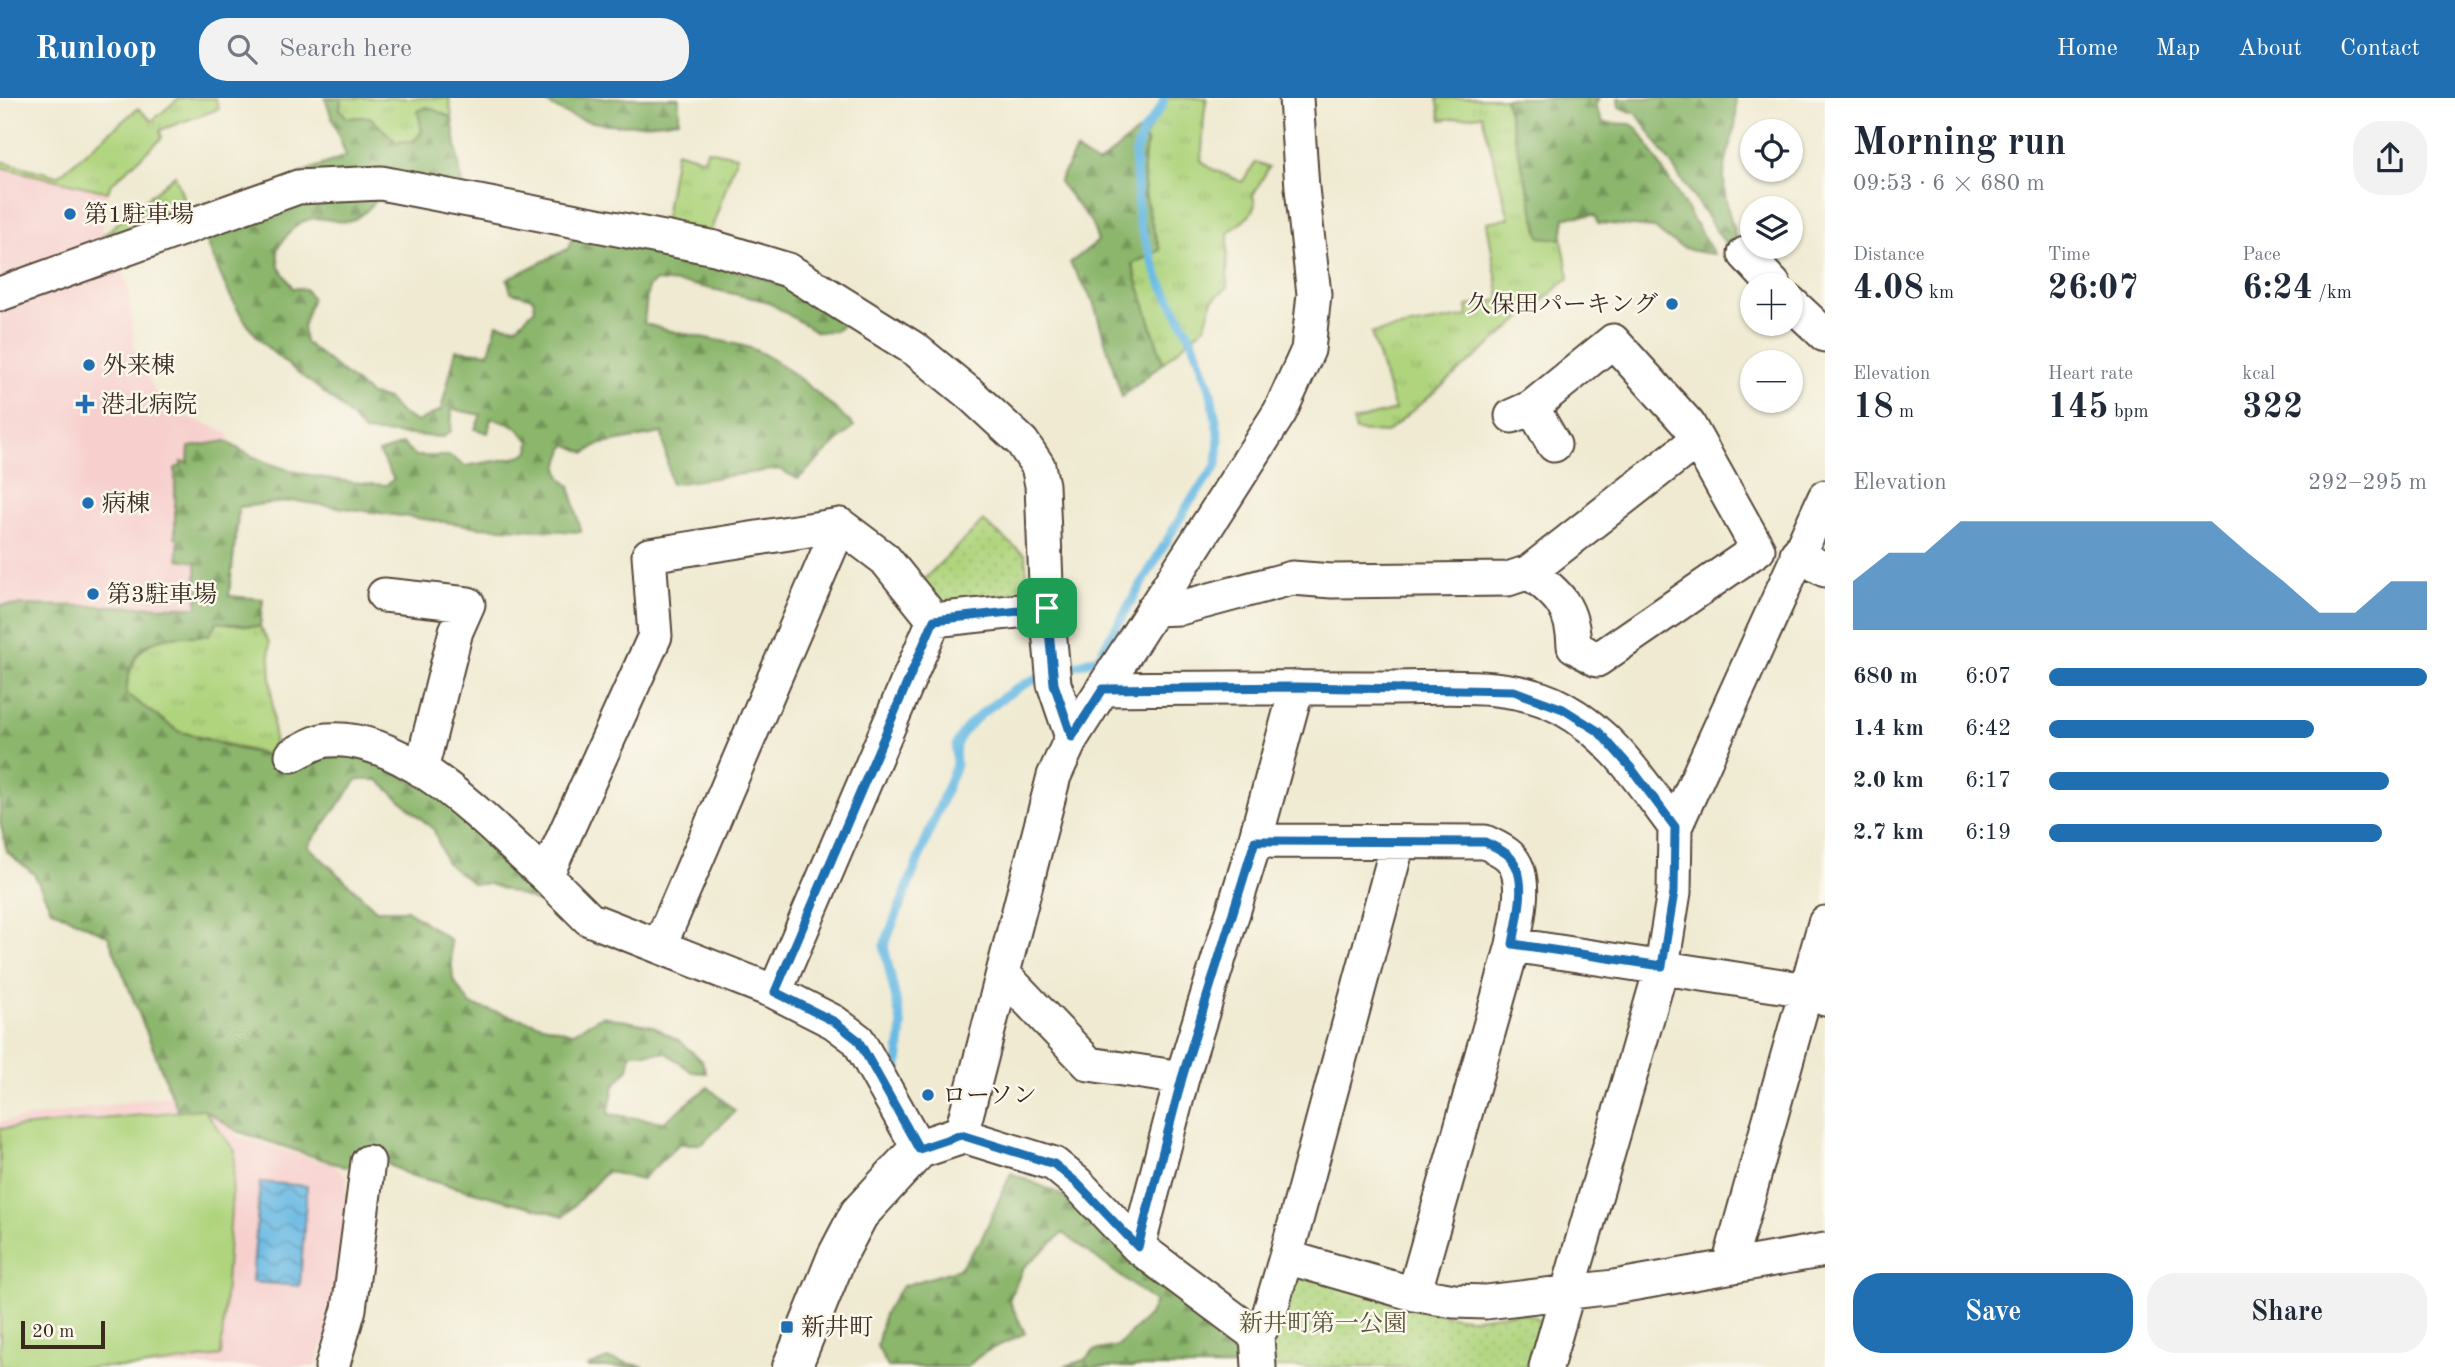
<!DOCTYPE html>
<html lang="en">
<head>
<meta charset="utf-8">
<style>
	:root { --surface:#fff; --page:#f2f2f3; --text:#1f2937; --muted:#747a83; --accent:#1f6fb2 }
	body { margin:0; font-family:"Old Standard TT","Noto Serif JP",serif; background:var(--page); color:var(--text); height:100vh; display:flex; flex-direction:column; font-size:26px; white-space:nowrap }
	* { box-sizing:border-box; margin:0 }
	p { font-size:23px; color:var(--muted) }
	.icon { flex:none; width:38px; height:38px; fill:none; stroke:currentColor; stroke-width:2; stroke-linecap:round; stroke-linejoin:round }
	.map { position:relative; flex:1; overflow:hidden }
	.sheet { display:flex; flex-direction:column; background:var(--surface); width:630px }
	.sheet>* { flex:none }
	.buttons { position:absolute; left:1740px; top:21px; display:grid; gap:14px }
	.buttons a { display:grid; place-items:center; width:63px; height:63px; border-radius:50%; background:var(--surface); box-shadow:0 2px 5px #0004; font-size:35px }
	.scale { position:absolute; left:21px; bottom:18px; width:84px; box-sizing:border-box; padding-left:7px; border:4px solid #3b2a1e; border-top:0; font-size:19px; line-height:24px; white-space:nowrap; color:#3b2a1e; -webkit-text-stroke:5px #fbf7ec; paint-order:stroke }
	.pin { position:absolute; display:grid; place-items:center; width:60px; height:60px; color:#fff; margin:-30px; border-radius:14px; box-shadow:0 4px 10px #0006 }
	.round { display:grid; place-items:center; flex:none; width:74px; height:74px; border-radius:28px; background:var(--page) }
	.overview { display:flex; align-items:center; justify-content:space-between; height:119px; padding:0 28px }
	h1 { font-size:38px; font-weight:700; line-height:52px }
	.stats { display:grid; grid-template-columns:repeat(3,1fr); gap:10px; height:119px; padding:7px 28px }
	.stats div { display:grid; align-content:center }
	.stats b { font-size:35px; font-weight:700 }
	.stats small { font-size:19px; font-weight:400 }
	.stats p { font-size:19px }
	.chart { height:196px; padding:14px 28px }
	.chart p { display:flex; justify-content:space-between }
	.chart svg { width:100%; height:126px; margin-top:7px; fill:var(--accent); opacity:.7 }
	.action { display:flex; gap:14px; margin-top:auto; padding:14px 28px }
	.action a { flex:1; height:80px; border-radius:28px; background:var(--accent); color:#fff; font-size:28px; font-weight:700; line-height:80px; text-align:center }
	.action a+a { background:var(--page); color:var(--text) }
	ul { padding:0 28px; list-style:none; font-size:23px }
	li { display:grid; grid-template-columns:112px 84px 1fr; align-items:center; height:52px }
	li i { height:18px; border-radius:9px; background:var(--accent) }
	header { display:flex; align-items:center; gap:42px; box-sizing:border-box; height:98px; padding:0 35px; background:var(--accent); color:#fff }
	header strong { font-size:33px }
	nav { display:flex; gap:38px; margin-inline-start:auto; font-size:24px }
	.search { width:490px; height:63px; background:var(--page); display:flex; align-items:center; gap:18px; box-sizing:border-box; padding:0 24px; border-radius:28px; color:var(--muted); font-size:26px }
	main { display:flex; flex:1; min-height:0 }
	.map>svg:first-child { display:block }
</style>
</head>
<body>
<header>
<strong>Runloop</strong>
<div class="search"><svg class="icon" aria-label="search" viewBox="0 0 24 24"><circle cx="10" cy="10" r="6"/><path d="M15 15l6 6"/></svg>Search here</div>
<nav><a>Home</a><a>Map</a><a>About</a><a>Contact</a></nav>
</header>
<main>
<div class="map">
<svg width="1825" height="1269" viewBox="0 0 1825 1269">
	<defs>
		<pattern id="grass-tufts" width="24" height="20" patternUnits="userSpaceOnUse" patternTransform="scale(1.75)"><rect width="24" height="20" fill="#afd47d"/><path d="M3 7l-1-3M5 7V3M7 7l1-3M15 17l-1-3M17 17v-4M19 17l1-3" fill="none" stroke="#97b66c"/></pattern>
		<pattern id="forest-firs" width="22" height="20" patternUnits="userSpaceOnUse" patternTransform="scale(1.75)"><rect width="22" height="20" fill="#8bb66c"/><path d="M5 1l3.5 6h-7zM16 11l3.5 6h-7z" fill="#739458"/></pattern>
		<pattern id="park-dots" width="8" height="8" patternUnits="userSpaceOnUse" patternTransform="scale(1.75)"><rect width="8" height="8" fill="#afd47d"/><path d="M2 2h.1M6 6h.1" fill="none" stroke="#97b66c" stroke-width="1.8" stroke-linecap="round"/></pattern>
		<pattern id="water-waves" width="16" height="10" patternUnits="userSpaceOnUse" patternTransform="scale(1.75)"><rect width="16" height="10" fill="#69bae4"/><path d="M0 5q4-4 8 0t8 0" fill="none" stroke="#5897b8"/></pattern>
	</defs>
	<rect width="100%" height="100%" fill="#fbf7ec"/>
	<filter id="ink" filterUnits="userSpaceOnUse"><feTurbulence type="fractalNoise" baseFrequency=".0143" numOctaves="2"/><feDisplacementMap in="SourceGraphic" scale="14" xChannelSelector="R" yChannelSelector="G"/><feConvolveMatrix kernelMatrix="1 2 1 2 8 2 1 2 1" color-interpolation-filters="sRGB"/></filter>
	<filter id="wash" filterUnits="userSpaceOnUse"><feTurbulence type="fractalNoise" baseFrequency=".00686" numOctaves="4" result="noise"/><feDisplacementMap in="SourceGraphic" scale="28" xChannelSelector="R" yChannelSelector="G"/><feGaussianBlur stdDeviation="1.57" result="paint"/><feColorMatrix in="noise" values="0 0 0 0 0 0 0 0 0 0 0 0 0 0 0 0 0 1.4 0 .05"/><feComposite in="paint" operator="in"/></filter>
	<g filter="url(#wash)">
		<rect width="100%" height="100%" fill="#efead1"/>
		<path fill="#f7d0ce" d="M 0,69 L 108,94 L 99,150 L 120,164 L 127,182 L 135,253 L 156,295 L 183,317 L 229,335 L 229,498 L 197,509 L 0,506 Z
			M 197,993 L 238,1039 L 334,1067 L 347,1079 L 336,1211 L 314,1269 L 0,1269 L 0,1024 Z"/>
		<path fill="url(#grass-tufts)" stroke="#757f4e" stroke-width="2" d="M 179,0 L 215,0 L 219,11 L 160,32 L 162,40 L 111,86 L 108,94 L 0,69 L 0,63 L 58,78 L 138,10 L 152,23 Z
			M 341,0 L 449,0 L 452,20 L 428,9 L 419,12 L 422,34 L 414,43 L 395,44 L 370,19 L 347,20 L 340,11 Z
			M 1168,0 L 1207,0 C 1202,18 1204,42 1201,62 L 1210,70 L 1242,84 L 1256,64 L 1269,69 L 1253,97 L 1255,107 L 1249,118 L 1228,135 L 1227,190 L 1212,202 L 1205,228 L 1163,265 L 1132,166 L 1160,152 C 1148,115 1138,83 1147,44 L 1144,41 Z
			M 1437,0 L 1505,0 L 1540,139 L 1562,141 L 1569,180 L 1386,335 L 1356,333 L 1353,323 L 1395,312 L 1371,235 L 1468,218 L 1467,208 L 1500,202 L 1487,124 L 1509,120 L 1482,17 L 1441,22 Z
			M 707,52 L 737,58 L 708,141 L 663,132 L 676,53 L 704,61 Z
			M 175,77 L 189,116 L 99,151 L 102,138 Z
			M 217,524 L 260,529 L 269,544 L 275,659 L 178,633 L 126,596 C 131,539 160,537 208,538 Z"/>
		<path fill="url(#forest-firs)" stroke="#637045" stroke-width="2" d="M 325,0 L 341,0 L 340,11 L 347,20 L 370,19 L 396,44 L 414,43 L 422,34 L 418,13 L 428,9 L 452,20 L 462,87 L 298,76 L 346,58 Z
			M 541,0 L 679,0 L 679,22 C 632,29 579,33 541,0 Z
			M 1505,0 L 1599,0 L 1595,8 L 1603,25 L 1631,26 L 1638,31 L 1714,156 C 1689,154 1674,148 1655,130 L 1598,125 L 1595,117 L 1565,119 L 1562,141 L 1540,139 Z
			M 1618,0 L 1735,0 C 1740,30 1729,42 1725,69 C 1720,99 1735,133 1742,161 L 1732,156 L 1637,16 L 1619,9 Z
			M 1137,34 L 1147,44 C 1138,83 1148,115 1160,152 L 1132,166 L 1163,265 L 1122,299 L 1093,203 L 1070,165 L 1098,143 L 1091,124 L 1059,84 L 1076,52 L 1098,66 Z
			M 299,95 L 376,102 C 343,145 330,108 300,125 C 290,131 284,142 277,151 L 279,169 L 293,190 L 305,191 L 312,200 L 303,228 L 305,244 L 371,297 L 387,301 L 401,315 L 417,324 L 441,312 L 456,252 L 489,255 L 497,226 L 516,229 L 535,211 L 533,200 L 511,194 L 507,181 L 568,151 L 574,134 L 670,153 L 794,190 L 847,222 L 836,233 L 817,234 L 766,203 L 689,186 L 656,183 L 648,189 L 644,225 C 678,238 715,239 750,250 C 781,261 829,305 854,328 L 798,381 L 779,371 L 671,386 L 662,335 L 597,347 L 586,355 L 566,346 C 559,365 552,375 570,388 L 581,434 L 480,429 L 294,403 L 239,409 L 229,498 L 263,501 L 260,529 L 217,524 L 208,538 C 160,537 130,538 126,596 L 178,633 L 234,650 L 300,664 L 336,655 L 367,659 L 452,704 L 550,800 L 539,804 L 489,786 L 474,786 L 446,765 L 434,732 L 378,682 L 357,682 L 308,748 L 376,812 L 407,812 L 450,842 L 453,882 L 471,907 L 572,935 L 602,918 L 652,928 L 680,943 L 702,963 L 706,975 L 692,974 L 667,955 L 631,955 L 628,971 L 614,988 L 608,1016 L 664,1024 L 708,989 L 735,1013 L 702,1046 L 679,1046 L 641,1082 L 607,1073 L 564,1118 L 409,1077 L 373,1058 L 345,1069 L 237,1033 L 203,1011 L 178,1013 L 108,838 L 51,811 L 34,776 L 7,754 L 0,723 L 0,507 L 197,509 L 196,464 L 178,461 L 178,441 L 175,439 L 175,370 L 181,368 L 181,364 L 188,365 L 189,349 L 226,343 C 272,375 331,383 386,387 L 394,381 L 379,355 L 403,346 L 415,358 L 450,358 L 465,368 L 519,359 L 529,353 L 530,343 L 515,328 L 491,320 L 488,335 L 475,331 L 481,317 L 452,311 L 451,333 L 443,339 L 364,334 C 337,299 298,278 267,249 C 234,218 218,172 202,131 Z
			M 1011,1075 L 1058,1095 L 1221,1227 L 1243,1269 L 1063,1269 L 1084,1262 L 1094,1253 L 1118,1248 L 1149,1217 L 1155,1204 L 1063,1135 L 1023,1170 L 1009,1202 L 1025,1235 C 1004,1247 983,1250 968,1269 L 888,1269 L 877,1248 L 884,1216 L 902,1188 L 959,1171 L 981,1142 Z
			M 608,1261 L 641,1268 L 644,1269 L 586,1269 Z"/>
		<path fill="url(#park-dots)" stroke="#757f4e" stroke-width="2" d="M 983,423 L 1025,457 L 1029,494 L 939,505 L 920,485 Z
			M 1299,1171 C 1345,1186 1425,1219 1470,1220 C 1494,1221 1524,1206 1542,1224 L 1533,1269 L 1268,1269 L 1265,1244 Z"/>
		<path fill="#afd47d" stroke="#757f4e" stroke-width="2" d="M 203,1011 L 235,1053 L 221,1258 L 139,1269 L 0,1269 L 0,1031 Z"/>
		<path fill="url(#water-waves)" stroke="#527281" stroke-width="2" d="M 260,1084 L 307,1088 L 300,1188 L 252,1184 Z"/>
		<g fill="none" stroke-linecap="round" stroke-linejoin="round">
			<path stroke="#69bae4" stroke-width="9" d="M 1058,573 L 1098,560 L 1189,405 L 1217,367 L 1219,339 L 1210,290 L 1193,244 L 1158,179 L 1139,123 L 1135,56 L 1143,34 L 1162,8 L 1164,0
				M 897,976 L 902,929 L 884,848 L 956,667 C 956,661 954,651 957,645 C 967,620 1020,586 1045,577"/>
		</g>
	</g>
	<g filter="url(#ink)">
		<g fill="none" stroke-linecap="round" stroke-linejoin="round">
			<defs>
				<path id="minor" d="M 1745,156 L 1774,187
					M 0,196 L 298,89 L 381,85 L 715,150 L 788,172 L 916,252 L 970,296 L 1022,344 L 1038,368 L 1042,387 L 1047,510 L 1054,586 L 1072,639
					M 1790,204 L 1825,237
					M 1532,309 L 1554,347
					M 1512,318 L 1532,309 L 1613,243 L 1688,326 L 1758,451 L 1597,562 L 1574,548 C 1573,510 1559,496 1529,474
					M 1797,456 L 1825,472
					M 384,497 L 468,506 L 456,533 L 421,672
					M 1153,511 L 1180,510 L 1292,480 L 1332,483 L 1508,481 L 1529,474 L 1696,343
					M 1103,591 C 1195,590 1287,589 1379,590 C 1438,591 1509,581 1562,610 C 1612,637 1642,685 1675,729
					M 292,657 C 302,652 316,643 327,642 C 408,635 490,729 546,778
					M 1255,743 L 1485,744 C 1493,748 1503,752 1509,758 C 1530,779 1517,821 1513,847 L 1414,1196
					M 660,847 L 840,427
					M 1513,847 L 1808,892 L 1825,901
					M 1003,876 L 1089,966 L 1182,980
					M 775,894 L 934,522
					M 919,1051 L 858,942 L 834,924 L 775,894 L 589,821 L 546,778 L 655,538 L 649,457 L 840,427 L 885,461 L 934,522 L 1047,510
					M 1138,1149 L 1182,980 L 1255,743 L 1297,589
					M 1286,1159 L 1398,745
					M 1729,1167 L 1825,825
					M 1257,1238 L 1269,1217 L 1286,1159 L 1414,1196 L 1454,1203 L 1486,1204 L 1614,1189 L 1825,1152
					M 332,1269 L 349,1211 L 368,1064
					M 1259,1269 L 1257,1238 L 1138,1149 L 1077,1085 L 1054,1066 L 961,1037 L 1054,678 L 1072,639 L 1280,314 L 1308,252 L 1314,196 L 1302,90 L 1296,0
					M 1546,1269 L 1662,868 L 1674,794 L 1675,729 L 1825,399"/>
				<path id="tertiary" d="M 792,1269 L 837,1158 L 859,1116 L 919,1051 L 961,1037"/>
			</defs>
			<use href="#minor" stroke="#564739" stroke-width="37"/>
			<use href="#tertiary" stroke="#564739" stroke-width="42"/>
			<use href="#minor" stroke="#fff" stroke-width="33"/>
			<use href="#tertiary" stroke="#fff" stroke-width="38"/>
		</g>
	</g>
	<g fill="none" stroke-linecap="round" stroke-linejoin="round" filter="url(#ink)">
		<defs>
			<path id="route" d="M 1047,510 L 1054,586 L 1072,639 L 1103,591 L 1297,589 L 1514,593 L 1563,611 L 1598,633 L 1631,670 L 1675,729 L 1674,794 L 1662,868 L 1513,846 C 1517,821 1530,779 1509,758 C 1503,752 1493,748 1485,744 L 1255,743 L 1182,980 L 1138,1149 L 1077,1085 L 1054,1066 L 961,1037 L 919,1051 L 858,942 L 835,924 L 775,894 L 934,522 Z"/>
		</defs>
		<use href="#route" stroke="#fff" stroke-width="14"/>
		<use href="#route" stroke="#1f6fb2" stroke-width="9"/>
	</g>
	<g fill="#1f6fb2" stroke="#fbf7ec" stroke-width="2.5">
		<circle cx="70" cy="116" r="7"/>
		<circle cx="1672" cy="206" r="7"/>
		<circle cx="89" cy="267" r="7"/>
		<path d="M81.5 295.5h7v7h7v7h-7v7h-7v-7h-7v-7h7z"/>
		<circle cx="88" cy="405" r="7"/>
		<circle cx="93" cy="496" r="7"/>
		<circle cx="928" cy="997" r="7"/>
		<rect x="780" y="1222" width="14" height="14" rx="3.5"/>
	</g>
	<g text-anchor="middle" stroke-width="5" stroke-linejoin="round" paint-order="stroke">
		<g font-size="24" fill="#3b2a1e" stroke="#fbf7ec" text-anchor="start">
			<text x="84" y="124">第1駐車場</text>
			<text x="1658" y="214" text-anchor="end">久保田パーキング</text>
			<text x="103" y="275">外来棟</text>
			<text x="101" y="314">港北病院</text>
			<text x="102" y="413">病棟</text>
			<text x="107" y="504">第3駐車場</text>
			<text x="942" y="1005">ローソン</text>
			<text x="801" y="1237">新井町</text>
		</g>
		<g font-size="24" fill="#585436" stroke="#fbf7ec">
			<text x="1323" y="1233">新井町第一公園</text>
		</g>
	</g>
</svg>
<div class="buttons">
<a><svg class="icon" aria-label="locate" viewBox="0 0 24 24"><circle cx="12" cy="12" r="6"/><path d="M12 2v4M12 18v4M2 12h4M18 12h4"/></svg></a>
<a><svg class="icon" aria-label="layers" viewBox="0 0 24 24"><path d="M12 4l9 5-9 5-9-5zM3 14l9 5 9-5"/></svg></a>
<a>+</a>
<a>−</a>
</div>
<div class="scale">20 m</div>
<div class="pin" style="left:1047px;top:510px;background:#1e9e55"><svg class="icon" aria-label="arrive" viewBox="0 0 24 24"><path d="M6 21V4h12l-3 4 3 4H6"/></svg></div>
</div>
<section class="sheet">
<div class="overview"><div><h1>Morning run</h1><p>09:53 · 6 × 680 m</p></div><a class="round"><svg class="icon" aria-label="share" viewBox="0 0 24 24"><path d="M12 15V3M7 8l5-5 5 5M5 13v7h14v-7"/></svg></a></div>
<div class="stats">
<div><p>Distance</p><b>4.08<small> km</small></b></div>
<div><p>Time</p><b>26:07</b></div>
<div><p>Pace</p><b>6:24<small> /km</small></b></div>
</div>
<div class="stats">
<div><p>Elevation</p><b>18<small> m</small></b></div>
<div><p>Heart rate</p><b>145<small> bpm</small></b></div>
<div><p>kcal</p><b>322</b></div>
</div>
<div class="chart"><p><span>Elevation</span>292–295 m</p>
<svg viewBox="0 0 160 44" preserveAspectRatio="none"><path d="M0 44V27L10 17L20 17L30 6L40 6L50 6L60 6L70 6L80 6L90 6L100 6L110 17L120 27L130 38L140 38L150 27L160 27V44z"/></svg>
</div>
<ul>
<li><b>680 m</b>6:07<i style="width:100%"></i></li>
<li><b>1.4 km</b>6:42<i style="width:70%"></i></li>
<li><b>2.0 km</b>6:17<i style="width:90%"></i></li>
<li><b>2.7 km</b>6:19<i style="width:88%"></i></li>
</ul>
<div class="action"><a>Save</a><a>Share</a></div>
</section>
</main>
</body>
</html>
